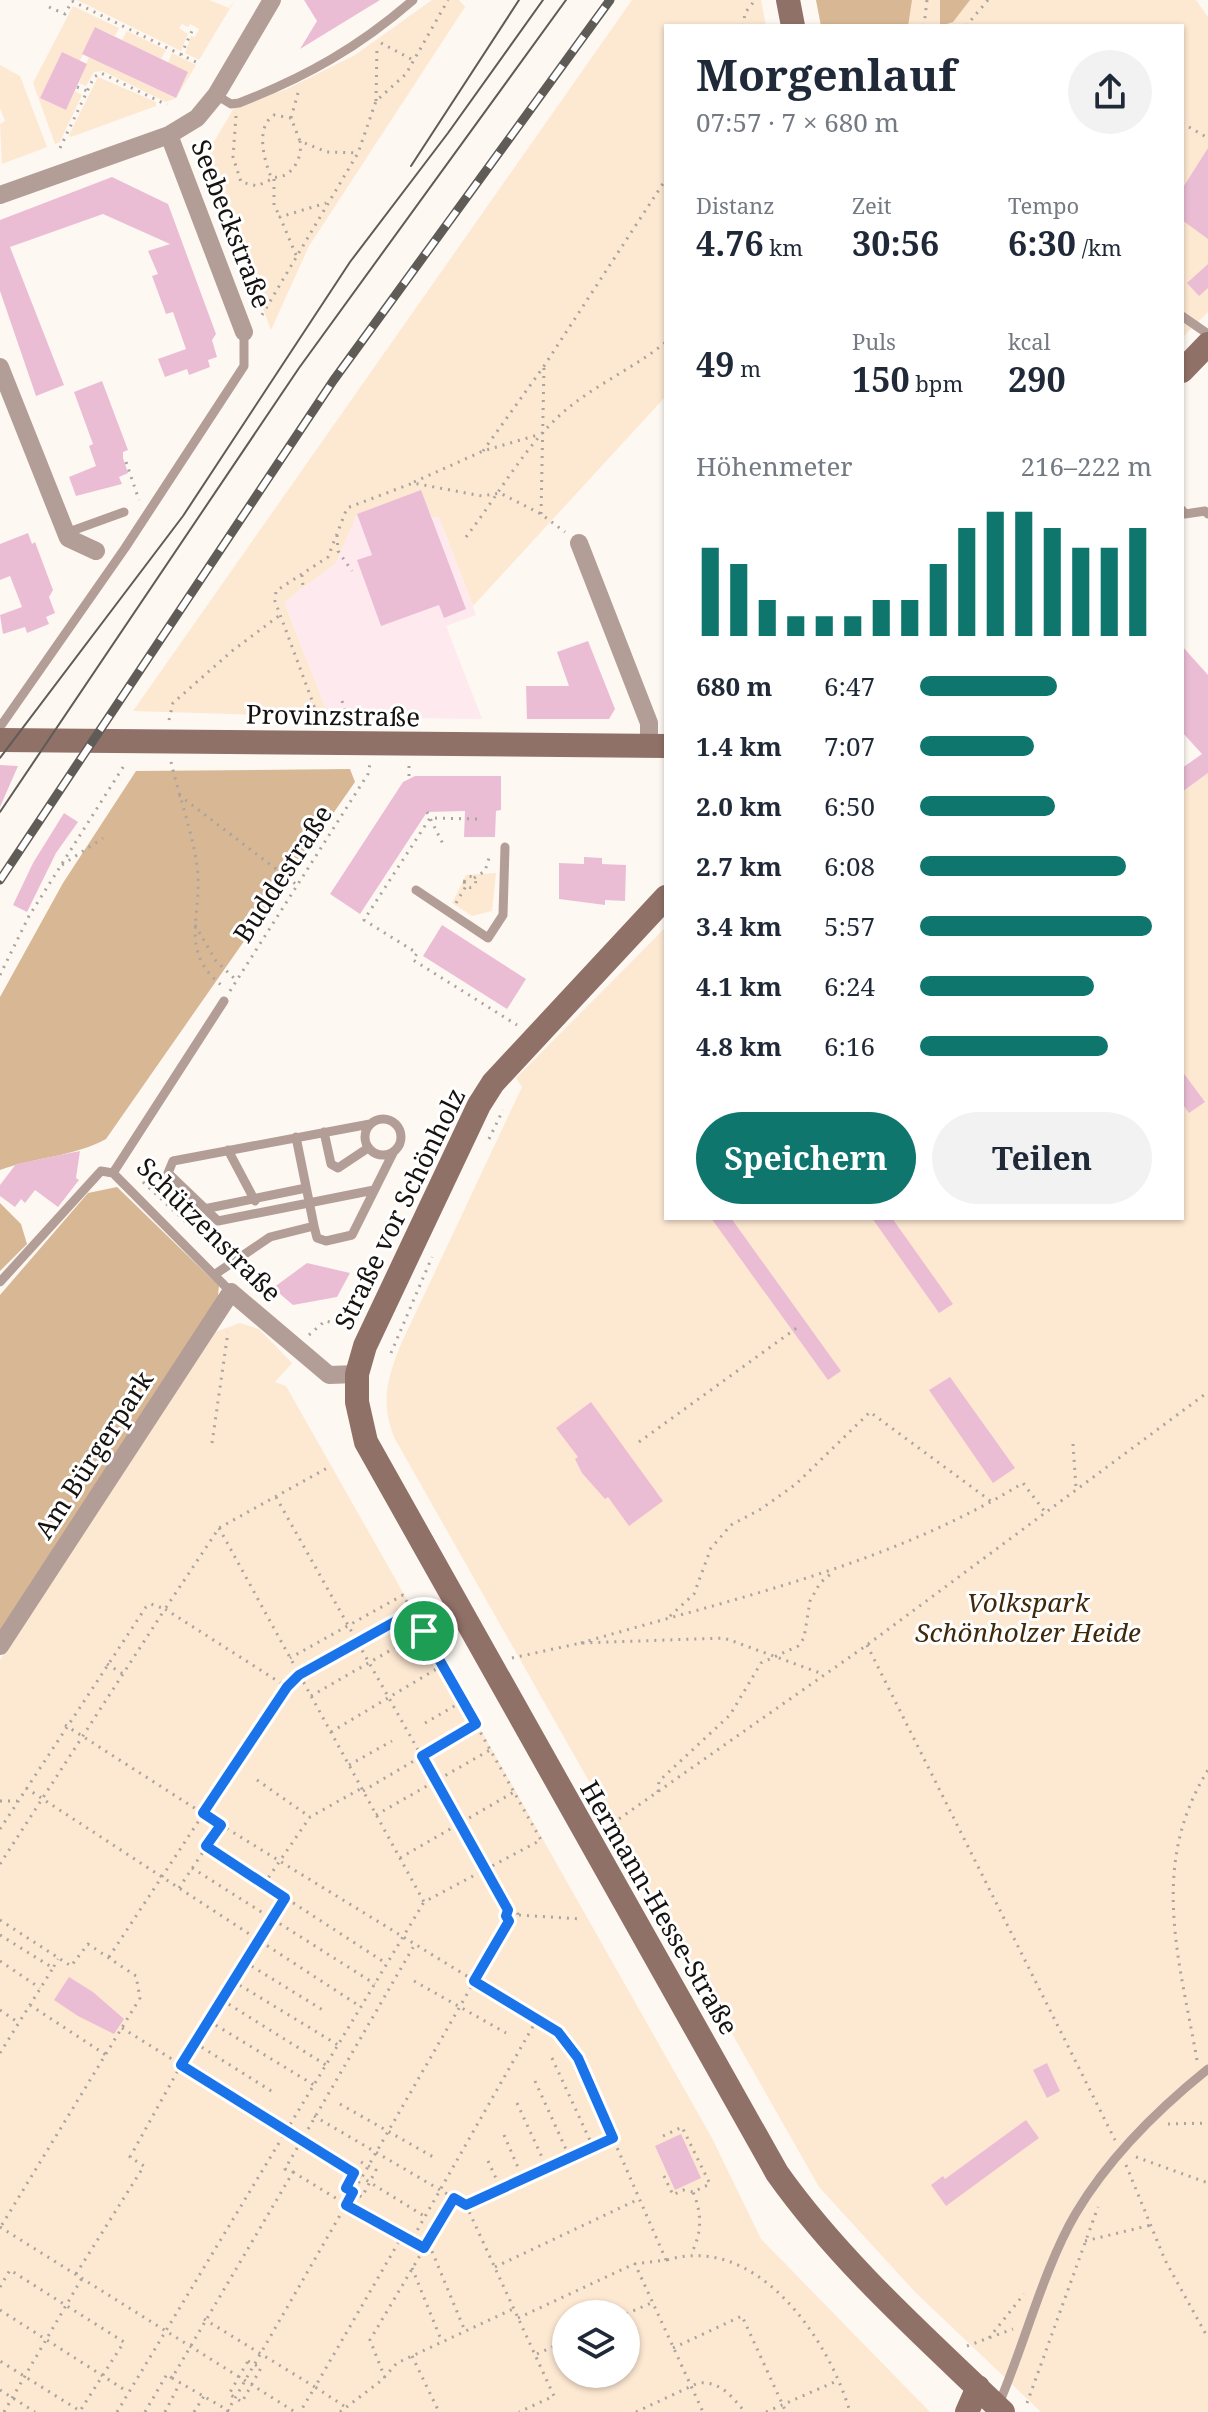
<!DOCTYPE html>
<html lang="de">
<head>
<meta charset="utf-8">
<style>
	:root { --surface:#fff; --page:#f2f2f3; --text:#1f2937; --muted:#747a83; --accent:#0f766e }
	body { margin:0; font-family:"Noto Serif",serif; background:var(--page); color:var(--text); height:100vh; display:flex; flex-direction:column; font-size:30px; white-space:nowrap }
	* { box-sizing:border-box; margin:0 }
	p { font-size:26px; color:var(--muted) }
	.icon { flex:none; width:44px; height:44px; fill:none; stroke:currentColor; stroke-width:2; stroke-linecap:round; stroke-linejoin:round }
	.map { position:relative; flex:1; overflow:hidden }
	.panel { position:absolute; left:664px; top:24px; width:520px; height:1196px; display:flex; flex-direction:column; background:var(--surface); border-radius:0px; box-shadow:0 2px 6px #0004 }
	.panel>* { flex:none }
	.fabs { position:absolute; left:552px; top:2300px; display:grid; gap:16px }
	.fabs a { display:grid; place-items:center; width:88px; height:88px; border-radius:50%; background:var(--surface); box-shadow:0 2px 6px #0004; font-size:40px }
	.pin { position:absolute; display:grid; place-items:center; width:68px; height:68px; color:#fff; margin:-34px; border:4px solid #fff; border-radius:50%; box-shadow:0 2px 8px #0007 }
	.round { display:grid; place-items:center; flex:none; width:84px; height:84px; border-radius:42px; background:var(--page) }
	.headline { display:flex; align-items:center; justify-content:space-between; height:136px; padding:0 32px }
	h1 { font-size:44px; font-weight:700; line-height:60px }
	.stats { display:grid; grid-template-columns:repeat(3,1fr); gap:12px; height:136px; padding:8px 32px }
	.stats div { display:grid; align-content:center }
	.stats b { font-size:34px; font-weight:700 }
	.stats small { font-size:22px; font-weight:400 }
	.stats p { font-size:22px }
	.chart { height:224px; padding:16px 32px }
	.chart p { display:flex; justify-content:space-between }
	.chart svg { width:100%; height:144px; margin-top:8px; stroke:var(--accent); stroke-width:6 }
	.cta { display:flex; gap:16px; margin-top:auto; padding:16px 32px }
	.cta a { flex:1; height:92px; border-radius:48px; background:var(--accent); color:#fff; font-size:32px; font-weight:700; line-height:92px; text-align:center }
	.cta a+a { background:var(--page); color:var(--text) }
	ul { padding:0 32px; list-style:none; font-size:26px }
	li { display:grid; grid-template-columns:128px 96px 1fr; align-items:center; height:60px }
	li i { height:20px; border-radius:10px; background:var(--accent) }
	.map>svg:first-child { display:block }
</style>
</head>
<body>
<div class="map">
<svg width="1208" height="2412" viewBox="0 0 1208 2412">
	<rect width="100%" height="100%" fill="#fef8f2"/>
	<path fill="#fee9ef" d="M 421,490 L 432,518 L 439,517 L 476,615 L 446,626 L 482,719 L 329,717 L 284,602 L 336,563 L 357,514 Z"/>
	<path fill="#fde8d2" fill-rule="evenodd" d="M 77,0 L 209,0 L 229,8 L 235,0 L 199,60 L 185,53 L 191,36 L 195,37 L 199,29 L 190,24 L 188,27 L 182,24 L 179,28 L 188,34 L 181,51 Z
		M 432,0 L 459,0 L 465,7 L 309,246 L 271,330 L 206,155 L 234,108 L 287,89 L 355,55 Z
		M 632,0 L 761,0 L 766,26 L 666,26 L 666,396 L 473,606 L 439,517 L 432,518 L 421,490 L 357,514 L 336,563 L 284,602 L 329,717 L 133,711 Z
		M 816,0 L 1196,0 L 1208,17 L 1208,312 L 1182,338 L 1182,26 L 821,26 Z
		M 73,6 L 119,28 L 115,36 L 95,27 L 80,61 L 40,98 L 66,110 L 75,91 L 82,95 L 60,142 L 55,144 L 33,83 Z
		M 127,31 L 166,50 L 161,59 L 122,40 Z
		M 172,53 L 196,65 L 176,98 L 166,102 L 103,71 L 94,72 L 86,86 L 79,83 L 89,57 L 175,98 L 188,73 L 168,63 Z
		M 0,65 L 20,76 L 47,147 L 2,164 L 0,124 L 5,121 L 0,108 Z
		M 98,77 L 156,102 L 156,106 L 71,137 L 69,135 Z
		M 1208,773 L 1208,2412 L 1041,2412 L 916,2293 L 819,2187 L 395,1439 C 380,1404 387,1378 401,1344 L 522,1087 L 516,1078 L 666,927 L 666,1218 L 1182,1218 L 1182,792 Z
		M 496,873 L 492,911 L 472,916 L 452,903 L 466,875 Z
		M 240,1323 L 259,1329 L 292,1363 L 275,1382 L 286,1386 L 712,2138 L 761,2239 L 930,2412 L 0,2412 L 0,1660 L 212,1333 ZM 566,2314 L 626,2314 L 626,2374 L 566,2374 Z"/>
	<path fill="#d8b794" d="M 816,0 L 912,0 L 908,26 L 821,26 Z
		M 940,0 L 970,0 L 953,22 L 940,26 Z
		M 350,769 L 355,782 L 106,1139 C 73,1157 35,1157 0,1170 L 0,997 L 63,883 L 136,771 Z
		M 117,1187 L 219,1286 L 217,1304 L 0,1636 L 0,1295 L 88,1193 Z
		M 0,1203 L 21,1224 L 27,1244 L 0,1271 Z"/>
	<path fill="#ebbdd5" d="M 304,0 L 380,0 L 300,49 L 317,21 Z
		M 95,27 L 188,72 L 176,98 L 82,54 Z
		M 62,52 L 87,64 L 66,110 L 40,98 Z
		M 1208,148 L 1208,239 L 1182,220 L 1182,189 Z
		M 112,177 L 168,204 L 216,334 L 212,340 L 217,357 L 208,360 L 210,367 L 189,375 L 187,369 L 165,377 L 158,359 L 186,349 L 173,312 L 166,314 L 152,276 L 158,274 L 148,251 L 170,244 L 103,214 L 10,247 L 64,385 L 36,396 L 0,291 L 0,220 Z
		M 1208,264 L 1208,288 L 1199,296 L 1187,283 Z
		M 102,381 L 128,450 L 123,452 L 123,458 L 128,473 L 119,477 L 122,484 L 76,496 L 69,477 L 96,466 L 89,446 L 93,444 L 74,392 Z
		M 421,490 L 466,609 L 444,618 L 439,605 L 381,626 L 357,560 L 372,555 L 357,514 Z
		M 28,533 L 32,544 L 35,542 L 53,590 L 49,597 L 55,613 L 46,617 L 49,624 L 27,633 L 25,627 L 3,634 L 0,615 L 22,607 L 10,576 L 0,580 L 0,544 Z
		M 588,641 L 615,709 L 609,719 L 527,719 L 526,686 L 569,686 L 557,652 Z
		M 1182,646 L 1208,675 L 1208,773 L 1182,792 L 1182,768 L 1202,754 L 1182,732 Z
		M 0,765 L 18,766 L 0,807 Z
		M 415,776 L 501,776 L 501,810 L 496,811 L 495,837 L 464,837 L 465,811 L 427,812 L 360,914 L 330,894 L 403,782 Z
		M 64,813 L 78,822 L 56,853 L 27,912 L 13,905 L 33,863 Z
		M 584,857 L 602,858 L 602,864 L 626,865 L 625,901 L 605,900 L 605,905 L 559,899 L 559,863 L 584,864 Z
		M 442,925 L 526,979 L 507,1009 L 423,956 Z
		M 1182,1071 L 1205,1102 L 1189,1113 L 1182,1103 Z
		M 80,1151 L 76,1178 L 79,1180 L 58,1207 L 35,1190 L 25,1203 L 21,1199 L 15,1207 L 0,1196 L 0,1185 L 16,1164 Z
		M 711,1218 L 731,1218 L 841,1371 L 828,1380 Z
		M 872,1218 L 892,1218 L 953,1304 L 939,1313 Z
		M 307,1263 L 350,1273 L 337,1297 L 293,1305 L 273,1288 Z
		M 950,1377 L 1015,1468 L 993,1483 L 929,1390 Z
		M 591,1402 L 663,1501 L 629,1526 L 608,1497 L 605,1499 L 582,1473 L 575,1459 L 578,1457 L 556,1428 Z
		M 69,1977 L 93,1992 L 124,2019 L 114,2034 L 78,2016 L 54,2000 Z
		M 1047,2063 L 1060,2091 L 1047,2098 L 1033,2070 Z
		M 1026,2120 L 1039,2138 L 946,2206 L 931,2185 L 943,2176 L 945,2179 Z
		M 681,2134 L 701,2178 L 675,2190 L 655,2146 Z"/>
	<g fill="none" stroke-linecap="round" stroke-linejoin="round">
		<path stroke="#a9a49f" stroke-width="3" stroke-dasharray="2 6" stroke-linecap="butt" d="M 72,1 L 200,64
			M 49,7 L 65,14 L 72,1
			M 743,26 L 745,13 L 755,0
			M 924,26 L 927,0
			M 966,26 L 988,0
			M 381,43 L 413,60
			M 181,55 L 192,31
			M 77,87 L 87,91
			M 298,93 L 291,118 L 300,141 L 327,152 L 358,153
			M 376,101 L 377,45
			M 236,116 L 233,157 L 241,182 L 257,186 L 274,178
			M 291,118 L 274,115 C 255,127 264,160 271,177 C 291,180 303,159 300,141
			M 1182,123 L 1208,138
			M 60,148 L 94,77 L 101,73 L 167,105
			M 274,179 L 274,205 L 280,217
			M 296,255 L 280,217 L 326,203
			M 262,315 L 358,153 L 376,101 L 406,74 L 448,0
			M 483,451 L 544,366 L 666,179
			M 126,462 L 139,500
			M 414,482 L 483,451 L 541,434
			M 541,514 L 544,366
			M 337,535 L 338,551 L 352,571
			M 466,537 C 497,497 523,449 560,415 C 592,386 633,369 666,342
			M 302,575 L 303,587
			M 342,701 L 349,722
			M 169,720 L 173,703 L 232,651 L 280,615
			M 320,722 L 275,601 L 276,591 L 328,557 L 347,508 L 413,483 L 482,496 L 500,493 L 541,514 L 565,532
			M 171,762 C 179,797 196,842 198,876 C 200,923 180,954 225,988
			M 409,766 L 409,779
			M 179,795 L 297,885
			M 427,812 L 444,846
			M 477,819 L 430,818 L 364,920 L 417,953 L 413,960 L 517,1025
			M 62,865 L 103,838
			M464.5 882a5.5 5.5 0 1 1 11 0a5.5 5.5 0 1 1-11 0Z
			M 474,878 L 485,871 L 489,858
			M 456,903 L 466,886
			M 195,925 L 216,961 L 235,979
			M 0,975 L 29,916 L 125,764
			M 230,991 L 368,774 L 370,764
			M 489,1139 L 503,1110
			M 143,1182 L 219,1253
			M 309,1335 L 325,1321 L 339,1324
			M 391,1353 L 432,1257
			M 639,1442 L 798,1327
			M 212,1443 L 228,1332
			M 1073,1444 L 1076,1488
			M 276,1497 L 508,1910
			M 219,1528 L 424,1902 L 541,1840 L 403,1595 L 290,1658
			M 670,1616 L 694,1594 L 711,1548 L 731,1525 L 761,1509 L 796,1484 L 870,1412 L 992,1502
			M 581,1643 C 731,1599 888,1566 1023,1483 L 1045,1512
			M 867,1645 L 1115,2140
			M 512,1658 L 581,1643 L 724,1638 L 823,1674
			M 107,1664 L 123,1674
			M 311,1696 L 424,1631
			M 425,1723 L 463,1701
			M 65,1725 L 221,1825 L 558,2032 L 578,2058 L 666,2260 L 635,2264 L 703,2412
			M 331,1732 L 443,1665
			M 349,1765 L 392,1741
			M 257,1780 L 310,1817
			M 26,1788 L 361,2007
			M 363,1791 L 476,1724
			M 658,1792 L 659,1781 L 730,1715 L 761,1663 L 798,1646 L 804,1638 L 810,1601 L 820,1583 L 834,1571
			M 0,1801 L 17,1801
			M 376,1815 L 490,1750
			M 606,1828 L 867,1645 L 1208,1392
			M 0,1829 L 146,1607 L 151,1604 L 165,1609 L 219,1528 L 329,1467
			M 206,1846 L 387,1964
			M 400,1858 L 514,1792
			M 0,1864 L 165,1609 L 287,1687
			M 192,1868 L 375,1984
			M 264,1884 L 310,1817 L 362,1788
			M 179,1888 L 221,1825
			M506 1915a6 6 0 1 1 12 0a6 6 0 1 1-12 0Z
			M 519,1915 L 582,1919
			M 0,1920 L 71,1966 L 88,1944 L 136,1976 L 140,1998 L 0,2228
			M 0,1935 L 53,1968 L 58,1959
			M 109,1957 L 287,1687 L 299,1675 L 426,1605
			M 0,1961 L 40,1988
			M 245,1962 L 326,2012
			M 233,1981 L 338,2045
			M 414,1981 L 506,2033
			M 222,2000 L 326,2065
			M 30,2005 L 106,2055
			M 0,2010 L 19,2023
			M 209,2021 L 314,2085
			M 122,2028 L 424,2216
			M 195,2043 L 276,2094
			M 0,2053 L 53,1968
			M 552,2058 L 593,2147
			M 1197,2060 C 1179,1958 1149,1865 1208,1770
			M 535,2081 L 570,2158
			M 517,2103 L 547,2168
			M 340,2104 L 435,2158
			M 314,2116 L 466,2205 L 554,2396 L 519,2412
			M 1168,2124 L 1208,2123
			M 504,2135 L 523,2179
			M 663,2136 L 682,2127 L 710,2184 L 693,2192 C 702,2213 702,2232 692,2252
			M 1136,2157 L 1208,2183
			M 488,2161 L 501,2189
			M 361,2162 L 376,2170 L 362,2197 L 346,2188 Z
			M 1126,2165 L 1165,2260 L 1208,2338
			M 293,2172 L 401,2238
			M 664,2176 L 673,2195 L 683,2190 L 693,2192
			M 466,2205 L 612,2139
			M 0,2227 L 295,2412
			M 411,2241 L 431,2249 L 465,2331
			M 1085,2241 L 1151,2225
			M 667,2260 C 756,2233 828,2337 850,2412
			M 495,2267 L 639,2199
			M 412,2268 L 442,2342
			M 76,2274 L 144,2166 L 130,2157 L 181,2065 L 285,1898
			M 0,2287 L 10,2270 L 124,2342 L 80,2411 L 0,2361
			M 0,2310 L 128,2392
			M 626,2314 L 651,2303
			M 518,2318 L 634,2264
			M 204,2319 L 315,2387 L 300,2412
			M 989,2338 L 1024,2294
			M 967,2346 L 1013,2329
			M 673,2348 L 742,2316 L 786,2412
			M 537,2354 L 566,2341
			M 412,2356 L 439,2412
			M 248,2361 L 261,2368 L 242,2402 L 229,2394 Z
			M 172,2378 L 231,2412
			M 385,2378 L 370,2340 L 454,2198
			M 0,2390 L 35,2412
			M 1027,2403 L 1098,2207
			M 344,2406 L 315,2387 L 401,2238 L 410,2243 L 536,2021
			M 4,2412 L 82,2278
			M 117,2412 L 424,1902
			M 145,2412 L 167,2374 L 172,2378 L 293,2172 L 285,2169 L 415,1944
			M 165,2412 L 180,2383
			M 194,2412 L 204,2396
			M 227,2412 L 509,1921
			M 340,2412 L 382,2380 L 397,2363 L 513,2309
			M 636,2412 L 698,2383 C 721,2381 731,2396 745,2412
			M 766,2412 L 839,2380"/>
		<path stroke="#b39d97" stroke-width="9" d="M 216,95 L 231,104 L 239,103 C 306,77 359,47 413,0
			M 1182,316 L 1208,334
			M 1182,510 L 1185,514 L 1205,511 L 1208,514
			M 66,533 L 124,512
			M 0,727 L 125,548 L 244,366 L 244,332
			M 416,890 L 488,938 L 503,915 L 505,847
			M 224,1001 L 113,1173 L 231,1292
			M365 1137a18 18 0 1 1 36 0a18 18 0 1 1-36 0Z
			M 370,1124 L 173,1161 L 168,1173 L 218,1221 L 374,1190
			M 324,1132 L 331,1164 L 338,1168 L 368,1148
			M 296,1137 L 314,1226 L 317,1238 L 326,1241 L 352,1235 L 393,1153
			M 228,1150 L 255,1201
			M 204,1209 L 306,1188
			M 214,1275 L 270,1237 L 314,1226
			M 0,1282 L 101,1171 L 113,1173
			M 998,2406 C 1024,2346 1044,2267 1076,2213 C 1110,2156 1157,2110 1208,2069"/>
		<path stroke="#b39d97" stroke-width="18" d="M 169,135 L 244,332
			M 0,195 L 169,135 L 197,118 L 216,95 L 272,0
			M 0,367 L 68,538 L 96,551
			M 579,543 L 649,723 L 649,746
			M 0,1646 L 231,1292 L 329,1375 L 357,1374"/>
		<path stroke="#907168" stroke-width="24" d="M 788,0 L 793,26
			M 1182,371 L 1208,344
			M 0,740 L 666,746
			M 666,897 L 493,1083 L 479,1105 L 365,1346 L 357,1374 L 357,1402 L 366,1442 L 777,2173 C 840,2262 925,2337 1003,2412
			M 967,2412 L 978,2387"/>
		<path stroke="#5f5b57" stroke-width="2" d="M 411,166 L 519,0
			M 0,758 L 183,516 L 350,262 L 448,133 L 543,0
			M 0,812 L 299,368 L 566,0"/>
		<defs>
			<path id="rail" d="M 0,880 L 333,381 L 610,0"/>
		</defs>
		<use href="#rail" stroke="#5f5b57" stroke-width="9"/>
		<use href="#rail" stroke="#fff" stroke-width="6" stroke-dasharray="18" stroke-linecap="butt"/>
	</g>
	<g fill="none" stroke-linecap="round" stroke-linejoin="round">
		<defs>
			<path id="route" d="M 412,1612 L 476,1724 L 422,1756 L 508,1910 L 506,1916 L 509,1921 L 474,1981 L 558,2032 L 578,2058 L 613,2138 L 466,2205 L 454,2198 L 424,2248 L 346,2205 L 353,2192 L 346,2188 L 354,2173 L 181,2065 L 285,1898 L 206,1846 L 221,1825 L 203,1813 L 287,1687 L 299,1675 Z"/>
		</defs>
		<use href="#route" stroke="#fff" stroke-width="16"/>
		<use href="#route" stroke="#1a73e8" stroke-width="10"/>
	</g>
	<g text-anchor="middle" stroke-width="6" stroke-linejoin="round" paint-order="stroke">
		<g font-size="26" fill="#151210" stroke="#fff">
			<text transform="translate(231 224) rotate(69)" y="9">Seebeckstraße</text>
			<text transform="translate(333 716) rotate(1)" y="9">Provinzstraße</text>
			<text transform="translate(283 874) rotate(-57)" y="9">Buddestraße</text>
			<text transform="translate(400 1209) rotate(-64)" y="9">Straße vor Schönholz</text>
			<text transform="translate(209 1230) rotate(45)" y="9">Schützenstraße</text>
			<text transform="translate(94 1455) rotate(-57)" y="9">Am Bürgerpark</text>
			<text transform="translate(659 1908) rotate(60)" y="9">Hermann-Hesse-Straße</text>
		</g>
		<g font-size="26" font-style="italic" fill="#40280b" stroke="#fff">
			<text x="1028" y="1612">Volkspark<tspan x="1028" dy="30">Schönholzer Heide</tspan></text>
		</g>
	</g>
</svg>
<div class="fabs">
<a><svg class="icon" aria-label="layers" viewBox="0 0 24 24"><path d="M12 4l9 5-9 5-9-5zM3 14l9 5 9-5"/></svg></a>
</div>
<div class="pin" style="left:424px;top:1631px;background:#1e9e55"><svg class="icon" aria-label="arrive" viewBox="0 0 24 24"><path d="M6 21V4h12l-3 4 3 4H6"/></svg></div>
<section class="panel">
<div class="headline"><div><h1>Morgenlauf</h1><p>07:57 · 7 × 680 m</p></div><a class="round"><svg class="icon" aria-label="share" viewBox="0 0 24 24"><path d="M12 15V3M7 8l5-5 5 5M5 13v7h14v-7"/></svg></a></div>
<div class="stats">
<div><p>Distanz</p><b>4.76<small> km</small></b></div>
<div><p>Zeit</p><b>30:56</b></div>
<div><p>Tempo</p><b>6:30<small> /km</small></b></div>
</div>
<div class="stats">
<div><b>49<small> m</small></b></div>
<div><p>Puls</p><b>150<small> bpm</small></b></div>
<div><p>kcal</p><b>290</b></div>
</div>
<div class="chart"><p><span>Höhenmeter</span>216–222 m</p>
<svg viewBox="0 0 160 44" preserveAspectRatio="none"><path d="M5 44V17M15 44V22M25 44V33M35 44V38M45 44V38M55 44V38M65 44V33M75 44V33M85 44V22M95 44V11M105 44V6M115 44V6M125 44V11M135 44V17M145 44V17M155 44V11"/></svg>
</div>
<ul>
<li><b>680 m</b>6:47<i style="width:59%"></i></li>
<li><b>1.4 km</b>7:07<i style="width:49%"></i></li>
<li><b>2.0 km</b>6:50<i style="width:58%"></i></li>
<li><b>2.7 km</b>6:08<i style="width:89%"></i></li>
<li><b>3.4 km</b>5:57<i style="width:100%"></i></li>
<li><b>4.1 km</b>6:24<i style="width:75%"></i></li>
<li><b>4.8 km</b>6:16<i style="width:81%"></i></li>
</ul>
<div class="cta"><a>Speichern</a><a>Teilen</a></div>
</section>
</div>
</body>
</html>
